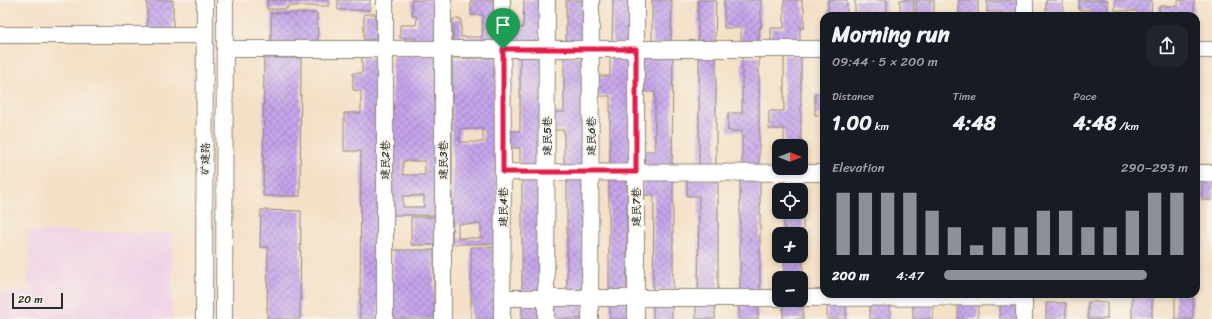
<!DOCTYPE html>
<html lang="en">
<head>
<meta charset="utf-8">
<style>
	:root { --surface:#171b24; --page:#20242c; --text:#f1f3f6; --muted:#9ea1a6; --accent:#8c9099 }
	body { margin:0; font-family:Sriracha,"LXGW WenKai TC",sans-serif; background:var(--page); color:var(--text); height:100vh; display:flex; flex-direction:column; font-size:15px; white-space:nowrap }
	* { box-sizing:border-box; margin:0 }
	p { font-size:13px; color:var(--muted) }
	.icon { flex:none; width:22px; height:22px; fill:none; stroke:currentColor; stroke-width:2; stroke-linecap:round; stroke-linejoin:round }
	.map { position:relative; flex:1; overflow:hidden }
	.drawer { position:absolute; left:820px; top:12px; width:380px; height:286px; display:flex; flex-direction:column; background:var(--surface); border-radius:12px; box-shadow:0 2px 6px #0003 }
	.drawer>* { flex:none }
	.needle { width:26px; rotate:90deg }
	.tools { position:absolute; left:772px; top:139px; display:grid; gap:8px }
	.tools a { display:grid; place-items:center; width:36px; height:36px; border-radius:8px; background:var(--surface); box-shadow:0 2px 6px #0003; font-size:20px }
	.scale { position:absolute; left:12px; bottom:10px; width:51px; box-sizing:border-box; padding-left:4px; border:2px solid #2b2b2b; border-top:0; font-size:11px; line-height:14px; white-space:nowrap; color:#2b2b2b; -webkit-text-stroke:3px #f7f3e8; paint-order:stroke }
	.pin { position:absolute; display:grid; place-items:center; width:34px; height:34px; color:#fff; margin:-41px -17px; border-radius:50% 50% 50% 0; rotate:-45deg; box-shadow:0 0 4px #0007 }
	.pin .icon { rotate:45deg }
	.round { display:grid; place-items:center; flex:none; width:42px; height:42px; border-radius:12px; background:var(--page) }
	.overview { display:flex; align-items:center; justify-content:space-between; height:68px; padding:0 12px }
	h1 { font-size:22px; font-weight:700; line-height:30px }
	.figures { display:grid; grid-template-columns:repeat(3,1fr); gap:6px; height:68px; padding:4px 12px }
	.figures div { display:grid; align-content:center }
	.figures b { font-size:20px; font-weight:700 }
	.figures small { font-size:11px; font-weight:400 }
	.figures p { font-size:11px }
	.chart { height:112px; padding:8px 12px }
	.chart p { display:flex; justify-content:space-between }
	.chart svg { width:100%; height:72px; margin-top:4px; stroke:var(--accent); stroke-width:6 }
	ul { padding:0 12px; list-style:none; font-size:13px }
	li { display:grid; grid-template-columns:64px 48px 1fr; align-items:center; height:30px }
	li i { height:10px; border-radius:5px; background:var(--accent) }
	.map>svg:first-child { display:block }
</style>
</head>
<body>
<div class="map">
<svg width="1212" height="319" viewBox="0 0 1212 319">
	<defs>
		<pattern id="building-cross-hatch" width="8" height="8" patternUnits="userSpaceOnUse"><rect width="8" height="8" fill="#c4a5eb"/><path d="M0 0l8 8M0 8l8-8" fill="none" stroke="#9f87bf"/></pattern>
	</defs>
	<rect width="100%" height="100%" fill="#f7f3e8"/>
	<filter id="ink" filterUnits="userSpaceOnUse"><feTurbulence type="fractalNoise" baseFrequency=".025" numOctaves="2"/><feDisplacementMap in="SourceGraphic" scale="8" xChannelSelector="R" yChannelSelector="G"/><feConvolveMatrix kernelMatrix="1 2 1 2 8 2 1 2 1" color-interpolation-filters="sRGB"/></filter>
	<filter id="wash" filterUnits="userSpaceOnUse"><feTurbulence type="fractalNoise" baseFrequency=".012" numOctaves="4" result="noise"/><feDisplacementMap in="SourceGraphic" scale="16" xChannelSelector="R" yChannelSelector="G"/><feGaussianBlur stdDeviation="0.9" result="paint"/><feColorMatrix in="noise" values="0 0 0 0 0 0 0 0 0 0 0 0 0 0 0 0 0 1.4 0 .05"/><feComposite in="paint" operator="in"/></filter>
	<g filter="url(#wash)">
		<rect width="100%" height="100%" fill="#f4e0c6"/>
		<path fill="#efd0e6" d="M 29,231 L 172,233 L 172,319 L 0,319 L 0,292 L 28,292 Z"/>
		<g id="blocks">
			<path fill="url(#building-cross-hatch)" fill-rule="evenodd" d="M 147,0 L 173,0 L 173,30 L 147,30 Z
				M 267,0 L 329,0 L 329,6 L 287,6 L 287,9 L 267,9 Z
				M 338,0 L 370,0 L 370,10 L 338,10 Z
				M 412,0 L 437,0 L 437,47 L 416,47 L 416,38 L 400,38 L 400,25 L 416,25 L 417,16 L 412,16 Z
				M 471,0 L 499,0 L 498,44 L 453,44 L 453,19 L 461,19 L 461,37 L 482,37 L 483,15 L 471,15 Z
				M 524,0 L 542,0 L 541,43 L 511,42 L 511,27 L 523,28 Z
				M 566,0 L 585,0 L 584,46 L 566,46 Z
				M 613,0 L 629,0 L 629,43 L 612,43 Z
				M 652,0 L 672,0 L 671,44 L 652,44 Z
				M 698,0 L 716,0 L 715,46 L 698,46 Z
				M 724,0 L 761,0 L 761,28 L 759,28 L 759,46 L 741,46 L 741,28 L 724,28 Z
				M 784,0 L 802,0 L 802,7 L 804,7 L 804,28 L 800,28 L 800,46 L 771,46 L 771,28 L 784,28 Z
				M 828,0 L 847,0 L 847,16 L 828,16 Z
				M 855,0 L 887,0 L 887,16 L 855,16 Z
				M 900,0 L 914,0 L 913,16 L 900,16 Z
				M 916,0 L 934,0 L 934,16 L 916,16 Z
				M 959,0 L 978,0 L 978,16 L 959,16 Z
				M 1002,0 L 1018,0 L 1023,16 L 1002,16 L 1002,12 L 987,12 L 987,1 L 1002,1 Z
				M 1046,0 L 1063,0 L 1063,16 L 1046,16 Z
				M 1079,0 L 1108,0 L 1108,16 L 1090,16 L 1090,10 L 1079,10 Z
				M 1115,0 L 1152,0 L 1151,16 L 1137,16 L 1137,11 L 1115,11 Z
				M 1178,0 L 1194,0 L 1194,16 L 1159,16 L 1159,6 L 1178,6 Z
				M 271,13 L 317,13 L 318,46 L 271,46 Z
				M 364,14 L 376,14 L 376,40 L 364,40 Z
				M 392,55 L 438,55 L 438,215 L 392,215 ZM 403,161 L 425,161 L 425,175 L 403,175 ZM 403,196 L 424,196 L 424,207 L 403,207 Z
				M 520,55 L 542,55 L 542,167 L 520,167 L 520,148 L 505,148 L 505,131 L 520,131 Z
				M 784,55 L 801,55 L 801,146 L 784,146 L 784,129 L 769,129 L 769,111 L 784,111 Z
				M 564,56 L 583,56 L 583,167 L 564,167 L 564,130 L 553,130 L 553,112 L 564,112 Z
				M 610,56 L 630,56 L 630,170 L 610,170 L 610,96 L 595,96 L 595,76 L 610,76 Z
				M 641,56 L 673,56 L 672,168 L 640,168 L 640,151 L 655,151 L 655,92 L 641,92 Z
				M 699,56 L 716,56 L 716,169 L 699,169 Z
				M 362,57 L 380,57 L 378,319 L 360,319 L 361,151 L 344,151 L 344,113 L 361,113 L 361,91 L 353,90 L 353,73 L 362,73 Z
				M 742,57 L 759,57 L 759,171 L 742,171 L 742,131 L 728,131 L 728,113 L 742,113 Z
				M 264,58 L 301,58 L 300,196 L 263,196 Z
				M 452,58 L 497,58 L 497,244 L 452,244 ZM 460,129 L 483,129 L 483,142 L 460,142 ZM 458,224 L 481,224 L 481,238 L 458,238 Z
				M 815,94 L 824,94 L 824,115 L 815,115 Z
				M 522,177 L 541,177 L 541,291 L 522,291 Z
				M 609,177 L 627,177 L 627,291 L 609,291 Z
				M 643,177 L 673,177 L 673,290 L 653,290 L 654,195 L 642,195 Z
				M 567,178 L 586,178 L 586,292 L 567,292 Z
				M 687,179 L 718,179 L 718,292 L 698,292 L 699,196 L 687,196 Z
				M 740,179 L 760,179 L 760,292 L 740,292 Z
				M 784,179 L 803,179 L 803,292 L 801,292 L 801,278 L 784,278 L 784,256 L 801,256 L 801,234 L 784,234 L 784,212 L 801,212 L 801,190 L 784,190 Z
				M 1202,181 L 1212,181 L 1212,200 L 1202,200 Z
				M 261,210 L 301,211 L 300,319 L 267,319 L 268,247 L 260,247 Z
				M 411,217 L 438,217 L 438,245 L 411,245 Z
				M 471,247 L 498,247 L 498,319 L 471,319 Z
				M 393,250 L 434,250 L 434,319 L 393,319 Z
				M 1132,294 L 1152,294 L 1152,319 L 1132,319 Z
				M 1175,294 L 1193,294 L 1193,319 L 1175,319 Z
				M 696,300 L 715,300 L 715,319 L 696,319 Z
				M 739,301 L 758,301 L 758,319 L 739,319 Z
				M 522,302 L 541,302 L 541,319 L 522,319 Z
				M 610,302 L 629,302 L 629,319 L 610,319 Z
				M 653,302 L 672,302 L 672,319 L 653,319 Z
				M 783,302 L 803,302 L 803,319 L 783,319 Z
				M 827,302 L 846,303 L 846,319 L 827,319 Z
				M 958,302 L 978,302 L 978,319 L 958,319 Z
				M 1000,302 L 1020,302 L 1020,319 L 1000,319 Z
				M 1088,302 L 1107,302 L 1107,319 L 1088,319 Z
				M 554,303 L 583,303 L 583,319 L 554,319 Z
				M 870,303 L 890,303 L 890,319 L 870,319 Z
				M 913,303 L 933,303 L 933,319 L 913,319 Z
				M 1046,303 L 1066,303 L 1066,319 L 1046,319 Z"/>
		</g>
	</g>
	<g filter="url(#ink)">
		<use href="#blocks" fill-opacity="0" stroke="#908678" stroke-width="1"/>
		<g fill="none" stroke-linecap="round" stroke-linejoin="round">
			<defs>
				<path id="minor" d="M 385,0 L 385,319
					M 443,0 L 443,319
					M 1025,16 L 1025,0
					M 0,35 L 205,35
					M 225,49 L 824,49
					M 1196,50 L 1212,50
					M 503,172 L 824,173
					M 1196,173 L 1212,173
					M 502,298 L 779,298
					M 801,298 L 1024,297
					M 204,319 L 205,0
					M 224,319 L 225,0
					M 502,319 L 503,172 L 502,0
					M 546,319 L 547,0
					M 590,319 L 591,0
					M 636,319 L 636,0
					M 1024,319 L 1024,294"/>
			</defs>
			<use href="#minor" stroke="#908678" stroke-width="18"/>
			<use href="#minor" stroke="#fff" stroke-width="16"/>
		</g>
	</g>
	<g fill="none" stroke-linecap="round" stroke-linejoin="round" filter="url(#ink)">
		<defs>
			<path id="route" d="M 503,49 L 636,49 L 636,172 L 503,172 Z"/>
		</defs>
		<use href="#route" stroke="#fff" stroke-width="8"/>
		<use href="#route" stroke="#e11d48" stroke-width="5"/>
	</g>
	<g text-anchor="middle" stroke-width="3" stroke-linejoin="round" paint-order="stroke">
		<g font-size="11" fill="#2b2b2b" stroke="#f7f3e8">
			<text transform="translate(547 136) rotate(-90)" y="4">建民5巷</text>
			<text transform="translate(591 136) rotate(-90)" y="4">建民6巷</text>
			<text transform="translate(205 159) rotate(-90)" y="4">矿建路</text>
			<text transform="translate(385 160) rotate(-90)" y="4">建民2巷</text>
			<text transform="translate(443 160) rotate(-90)" y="4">建民3巷</text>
			<text transform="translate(503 207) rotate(-90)" y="4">建民4巷</text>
			<text transform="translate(636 207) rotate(-90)" y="4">建民7巷</text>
		</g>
	</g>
</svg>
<div class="tools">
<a><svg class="needle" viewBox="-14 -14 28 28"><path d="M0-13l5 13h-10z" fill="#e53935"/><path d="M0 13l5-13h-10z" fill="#9ea1a6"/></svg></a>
<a><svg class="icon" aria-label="locate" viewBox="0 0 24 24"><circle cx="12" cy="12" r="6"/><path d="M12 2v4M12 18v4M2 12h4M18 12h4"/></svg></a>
<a>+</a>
<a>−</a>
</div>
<div class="scale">20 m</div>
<div class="pin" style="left:503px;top:49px;background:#1e9e55"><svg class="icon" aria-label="arrive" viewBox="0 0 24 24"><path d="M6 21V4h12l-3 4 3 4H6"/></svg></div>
<section class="drawer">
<div class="overview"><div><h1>Morning run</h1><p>09:44 · 5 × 200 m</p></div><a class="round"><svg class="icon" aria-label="share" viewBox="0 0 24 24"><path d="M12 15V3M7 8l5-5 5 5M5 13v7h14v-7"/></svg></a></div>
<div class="figures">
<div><p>Distance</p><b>1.00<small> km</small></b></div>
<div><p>Time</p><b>4:48</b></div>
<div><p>Pace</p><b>4:48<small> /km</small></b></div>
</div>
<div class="chart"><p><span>Elevation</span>290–293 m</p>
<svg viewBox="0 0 160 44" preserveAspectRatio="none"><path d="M5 44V6M15 44V6M25 44V6M35 44V6M45 44V17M55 44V27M65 44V38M75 44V27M85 44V27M95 44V17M105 44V17M115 44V27M125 44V27M135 44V17M145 44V6M155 44V6"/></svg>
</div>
<ul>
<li><b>200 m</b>4:47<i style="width:83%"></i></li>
</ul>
</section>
</div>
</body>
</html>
